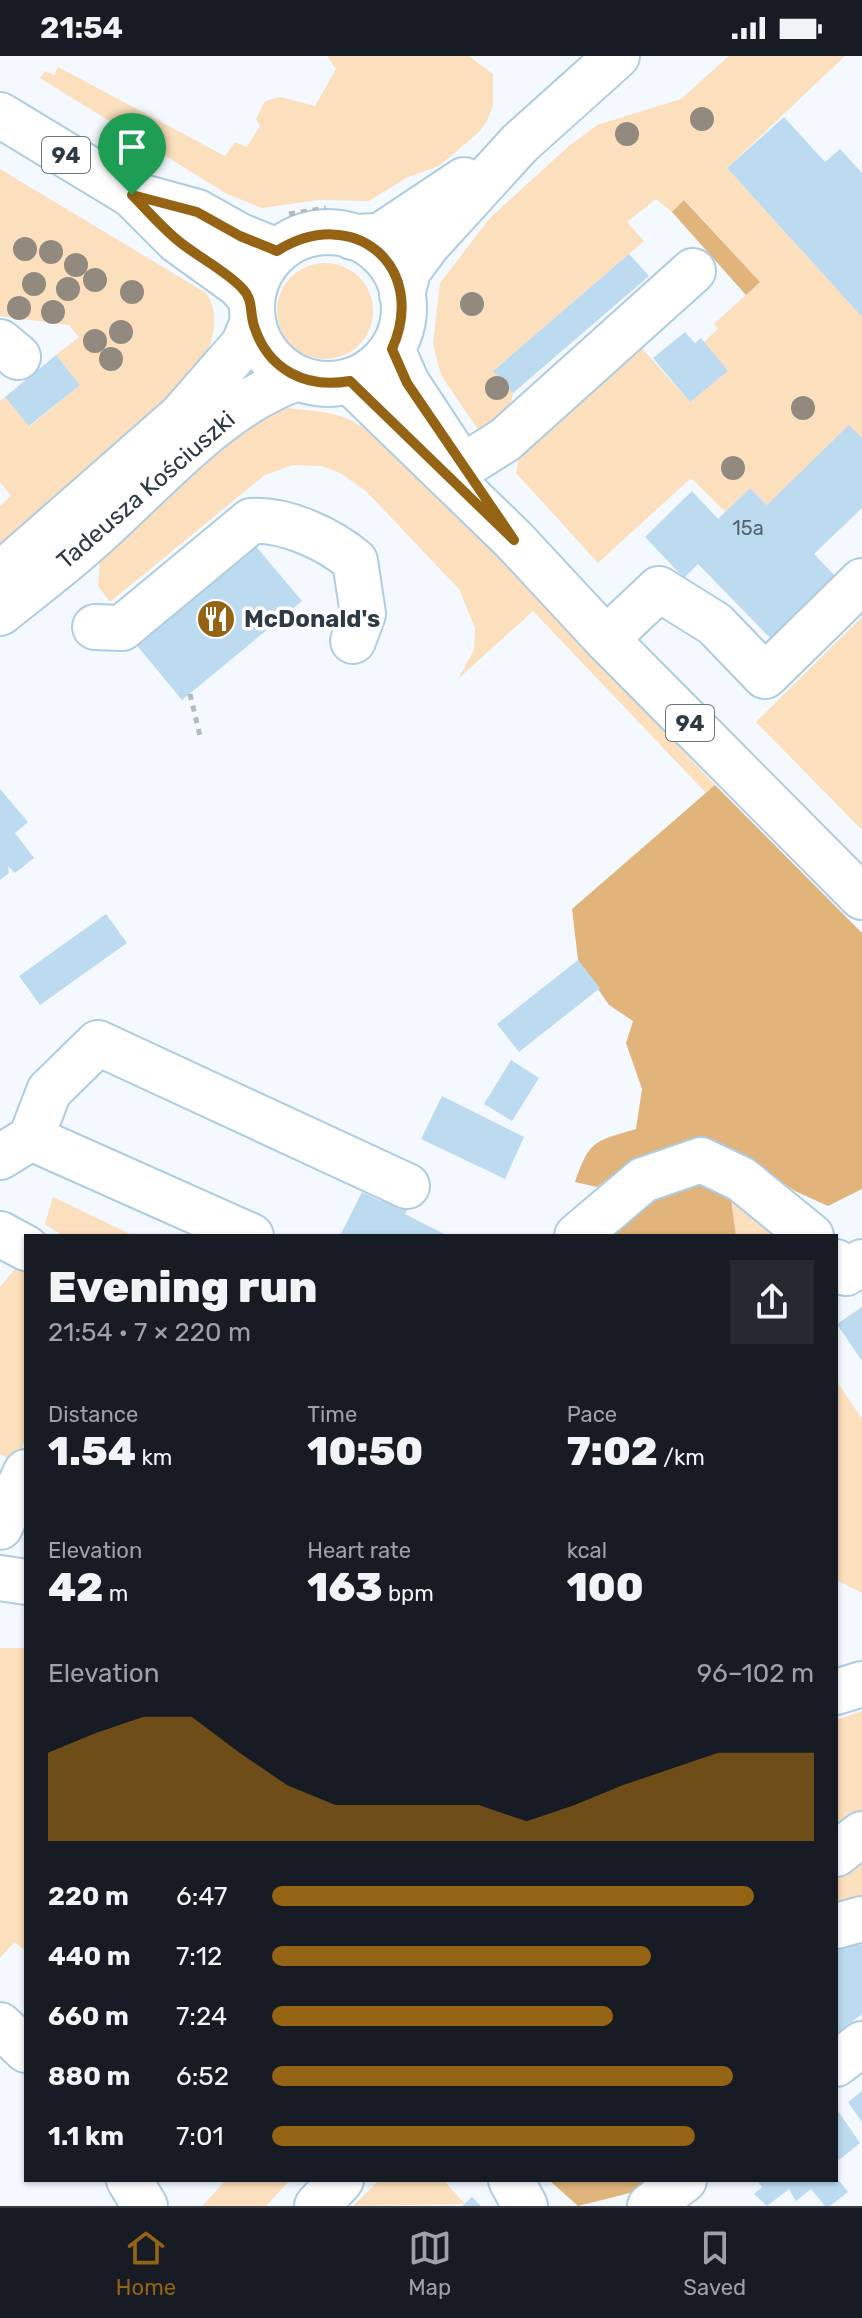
<!DOCTYPE html>
<html lang="en">
<head>
<meta charset="utf-8">
<style>
	:root { --surface:#171b24; --page:#242831; --text:#f1f3f6; --muted:#9ea1a6; --line:#363941; --accent:#946313 }
	body { margin:0; font-family:Rubik,sans-serif; background:var(--page); color:var(--text); height:100vh; display:flex; flex-direction:column; font-size:30px; white-space:nowrap }
	* { box-sizing:border-box; margin:0 }
	p { font-size:26px; color:var(--muted) }
	.icon { flex:none; width:44px; height:44px; fill:none; stroke:currentColor; stroke-width:2; stroke-linecap:round; stroke-linejoin:round }
	.map { position:relative; flex:1; overflow:hidden }
	.sheet { position:absolute; left:24px; top:1178px; width:814px; height:948px; display:flex; flex-direction:column; background:var(--surface); border-radius:0px; box-shadow:0 2px 6px #0004 }
	.sheet>* { flex:none }
	.pin { position:absolute; display:grid; place-items:center; width:68px; height:68px; color:#fff; margin:-82px -34px; border-radius:50% 50% 50% 0; rotate:-45deg; box-shadow:0 0 8px #0007 }
	.pin .icon { rotate:45deg }
	.round { display:grid; place-items:center; flex:none; width:84px; height:84px; border-radius:0px; background:var(--page) }
	.headline { display:flex; align-items:center; justify-content:space-between; height:136px; padding:0 24px }
	h1 { font-size:44px; font-weight:800; line-height:60px }
	.stats { display:grid; grid-template-columns:repeat(3,1fr); gap:12px; height:136px; padding:8px 24px }
	.stats div { display:grid; align-content:center }
	.stats b { font-size:40px; font-weight:800 }
	.stats small { font-size:22px; font-weight:400 }
	.stats p { font-size:22px }
	.chart { height:224px; padding:16px 24px }
	.chart p { display:flex; justify-content:space-between }
	.chart svg { width:100%; height:144px; margin-top:8px; fill:var(--accent); opacity:.7 }
	ul { padding:0 24px; list-style:none; font-size:26px }
	li { display:grid; grid-template-columns:128px 96px 1fr; align-items:center; height:60px }
	li i { height:20px; border-radius:10px; background:var(--accent) }
	.status { display:flex; justify-content:space-between; align-items:center; height:56px; padding:0 40px; background:var(--surface); direction:ltr }
	.status svg { height:22px; fill:currentColor }
	.dock { display:flex; justify-content:space-around; align-items:center; height:112px; border-top:2px solid var(--line); background:var(--surface); font-size:22px; color:var(--muted) }
	.dock a { display:grid; justify-items:center; gap:4px }
	.dock .on { color:var(--accent) }
	.map>svg:first-child { display:block }
</style>
</head>
<body>
<div class="status"><b>21:54</b><svg viewBox="0 0 49 12"><path d="M0 12V9h3v3zM5 12V6h3v6zM10 12V3h3v9zM15 12V0h3v12zM26 1h20v11H26zM47 4h2v5h-2z"/></svg></div>
<div class="map">
<svg width="862" height="2150" viewBox="0 0 862 2150">
	<rect width="100%" height="100%" fill="#f3f9fe"/>
	<path fill="#fcdfbc" d="M 327,0 L 469,0 L 493,18 L 493,49 L 487,65 L 479,76 L 439,110 L 408,121 L 369,145 L 318,144 L 262,152 L 227,138 L 40,22 L 45,15 L 54,19 L 58,11 L 225,100 L 235,86 L 247,91 L 260,70 L 256,63 L 265,45 L 280,41 L 315,50 L 336,13 Z
		M 729,0 L 845,0 L 727,112 L 862,261 L 862,383 L 849,370 L 767,449 L 750,432 L 725,456 L 691,422 L 598,507 L 516,417 L 519,401 L 640,290 L 690,346 L 728,315 L 704,286 L 718,273 L 714,268 L 760,226 L 685,144 L 672,156 L 656,143 L 627,166 L 644,185 L 494,314 L 513,337 L 507,370 L 485,384 L 441,319 L 433,288 L 440,227 L 490,162 L 569,90 L 597,69 L 681,43 Z
		M 0,113 L 206,237 C 223,261 211,296 195,317 L 0,489 L 0,450 L 11,440 L 0,426 L 0,345 L 5,341 L 30,370 L 80,329 L 56,299 L 79,281 L 69,269 L 0,260 Z
		M277 255a48 48 0 1 1 96 0a48 48 0 1 1-96 0Z
		M 286,352 C 337,357 354,357 390,396 L 396,390 L 715,729 L 706,737 L 533,555 L 458,623 L 474,594 L 475,572 L 459,533 L 366,435 L 340,417 L 322,410 L 293,409 L 265,419 L 110,546 L 98,530 L 100,500 C 147,458 228,368 286,352 Z
		M 862,561 L 862,774 L 756,666 Z
		M 53,1141 L 132,1179 L 134,1180 L 64,1180 L 45,1168 Z
		M 731,1143 L 780,1180 L 736,1180 Z
		M 22,1204 L 26,1206 L 26,1382 L 16,1405 L 0,1398 L 0,1231 Z
		M 836,1324 L 862,1363 L 862,1537 L 836,1524 Z
		M 0,1592 L 26,1592 L 26,1895 L 14,1886 L 0,1902 Z
		M 862,1655 L 862,1768 L 836,1787 L 836,1664 Z
		M 862,1788 L 862,1851 L 836,1858 L 836,1808 Z
		M 226,2124 L 290,2124 L 266,2150 L 202,2150 Z
		M 379,2124 L 448,2124 L 446,2127 L 465,2148 L 353,2150 Z"/>
	<path fill="#e0b47a" d="M 684,144 L 760,226 L 746,239 L 672,156 Z
		M 715,729 L 862,877 L 862,1133 L 828,1150 L 795,1135 L 723,1090 L 626,1109 L 597,1131 L 575,1126 C 590,1084 593,1086 636,1073 L 642,1033 L 626,987 L 633,965 L 609,949 L 578,904 L 572,853 Z
		M 695,1113 L 731,1143 L 736,1180 L 610,1180 L 629,1143 Z
		M 549,2124 L 656,2124 L 638,2135 L 578,2150 Z"/>
	<path fill="#bcdaf0" d="M 784,61 L 825,106 L 840,93 L 862,117 L 862,261 L 727,112 Z
		M 629,198 L 649,220 L 513,337 L 493,315 Z
		M 685,276 L 695,287 L 701,282 L 728,315 L 690,346 L 653,302 Z
		M 56,299 L 80,329 L 29,370 L 5,341 Z
		M 849,369 L 862,382 L 862,452 L 814,498 L 840,525 L 776,588 L 698,508 L 684,522 L 645,481 L 692,435 L 718,463 L 750,432 L 767,449 Z
		M 249,482 L 302,545 L 182,644 L 130,581 Z
		M 0,733 L 28,766 L 15,777 L 34,802 L 15,817 L 8,810 L 9,817 L 0,824 Z
		M 106,858 L 127,887 L 40,949 L 19,920 Z
		M 578,904 L 600,932 L 519,996 L 497,968 Z
		M 511,1004 L 539,1022 L 512,1065 L 484,1048 Z
		M 442,1040 L 524,1081 L 505,1123 L 421,1083 Z
		M 362,1136 L 381,1145 L 385,1137 L 410,1149 L 405,1158 L 448,1180 L 340,1180 Z
		M 862,1251 L 862,1305 L 837,1268 Z
		M 855,1881 L 862,1890 L 862,1958 L 836,1978 L 836,1896 Z
		M 862,2035 L 862,2066 L 848,2046 Z
		M 838,2055 L 860,2087 L 839,2104 L 836,2100 Z
		M 836,2121 L 848,2136 L 830,2150 L 825,2150 L 811,2133 L 796,2145 L 789,2133 L 767,2150 L 754,2138 L 762,2131 L 757,2124 L 836,2124 Z
		M 472,2141 L 481,2150 L 462,2150 Z"/>
	<g fill="none" stroke-linecap="round" stroke-linejoin="round">
		<defs>
			<path id="minor" d="M 0,286 L 18,301
				M 462,411 L 505,384 L 693,215
				M 0,519 L 181,360 L 243,289 L 253,266
				M 0,557 C 32,531 65,507 95,479 C 155,426 221,347 298,322
				M 95,571 L 122,572 L 251,465 C 286,463 329,483 355,505 L 363,558 L 353,585
				M 606,583 L 659,533 L 715,568 L 765,620 L 862,525
				M 31,1082 L 49,1035 L 98,987 L 407,1130
				M 0,1101 L 31,1082 L 251,1180
				M 0,1178 L 26,1192
				M 577,1180 L 643,1124 L 701,1104 L 741,1123 L 811,1180
				M 836,1206 L 846,1217 L 862,1206
				M 0,1471 L 26,1416
				M 0,1522 L 26,1526
				M 836,1636 L 862,1628
				M 836,1798 L 862,1778
				M 836,1870 L 862,1863
				M 0,1969 L 26,1994
				M 836,2008 L 862,1988
				M 129,2124 L 145,2150
				M 511,2124 L 525,2150
				M 317,2150 L 341,2124
				M 650,2150 L 684,2124"/>
			<path id="major" d="M 0,59 L 132,139 L 178,185 L 239,229 L 252,244
				M 135,139 L 197,156 L 240,180 L 277,195
				M252 252a76 76 0 1 1 152 0a76 76 0 1 1-152 0Z
				M 352,181 L 380,180 L 464,124
				M 402,239 L 408,215 L 428,188 L 520,87 L 617,0
				M 392,293 L 407,327 L 455,400
				M 350,325 L 514,484 L 606,583 L 862,841"/>
		</defs>
		<use href="#minor" stroke="#aecce2" stroke-width="48"/>
		<use href="#major" stroke="#aecce2" stroke-width="48"/>
		<path stroke="#b3bbc1" stroke-width="5" stroke-dasharray="6 6" stroke-linecap="butt" d="M 289,158 L 326,152
			M 190,638 L 200,680"/>
		<use href="#minor" stroke="#fff" stroke-width="44"/>
		<use href="#major" stroke="#fff" stroke-width="44"/>
	</g>
	<g fill="#928a7e">
		<circle cx="702" cy="63" r="12"/>
		<circle cx="627" cy="78" r="12"/>
		<circle cx="25" cy="193" r="12"/>
		<circle cx="51" cy="196" r="12"/>
		<circle cx="76" cy="209" r="12"/>
		<circle cx="95" cy="224" r="12"/>
		<circle cx="34" cy="228" r="12"/>
		<circle cx="68" cy="233" r="12"/>
		<circle cx="132" cy="236" r="12"/>
		<circle cx="472" cy="248" r="12"/>
		<circle cx="19" cy="252" r="12"/>
		<circle cx="53" cy="256" r="12"/>
		<circle cx="121" cy="276" r="12"/>
		<circle cx="95" cy="285" r="12"/>
		<circle cx="111" cy="303" r="12"/>
		<circle cx="497" cy="332" r="12"/>
		<circle cx="803" cy="352" r="12"/>
		<circle cx="733" cy="412" r="12"/>
	</g>
	<g fill="none" stroke-linecap="round" stroke-linejoin="round">
		<defs>
			<path id="route" d="M 132,139 L 197,156 L 240,180 L 277,195 C 353,147 429,210 392,293 L 407,327 L 514,484 L 350,325 C 306,333 268,314 254,270 C 249,253 254,244 241,231 C 224,214 200,202 181,187 C 163,173 148,155 132,139 Z"/>
		</defs>
		<use href="#route" stroke="#fff" stroke-width="16"/>
		<use href="#route" stroke="#946313" stroke-width="10"/>
	</g>
	<defs>
		<symbol id="restaurant-disc" viewBox="-11 -11 22 22"><circle r="9.5" fill="#946313" stroke="#fff"/><path d="M-5-6h1v4h1v-4h1v4h1v-4h1v5L-1.5 .5V6h-2V.5L-5-1ZM5-6V6H3V1.5H1.5Q1.5-4 5-6Z" fill="#fff"/></symbol>
	</defs>
	<g fill-rule="evenodd">
		<use href="#restaurant-disc" x="194" y="541" width="44" height="44"/>
	</g>
	<g text-anchor="middle" stroke-width="7" stroke-linejoin="round" paint-order="stroke">
		<g font-size="20" fill="#52636f">
			<text x="748" y="479">15a</text>
		</g>
		<g fill="#fff" stroke="#6d767c" stroke-width="2">
			<rect x="42" y="81" width="48" height="36" rx="6"/>
			<rect x="666" y="649" width="48" height="36" rx="6"/>
		</g>
		<g font-size="22" font-weight="bold" fill="#2f3b44">
			<text x="66" y="107">94</text>
			<text x="690" y="675">94</text>
		</g>
		<g font-size="24" fill="#2f3b44" stroke="#fff">
			<text transform="translate(146 434) rotate(-41)" y="8">Tadeusza Kościuszki</text>
		</g>
		<g font-size="24" font-weight="bold" fill="#2f3b44" stroke="#fff" text-anchor="start">
			<text x="244" y="571">McDonald's</text>
		</g>
	</g>
</svg>
<div class="pin" style="left:132px;top:139px;background:#1e9e55"><svg class="icon" aria-label="arrive" viewBox="0 0 24 24"><path d="M6 21V4h12l-3 4 3 4H6"/></svg></div>
<section class="sheet">
<div class="headline"><div><h1>Evening run</h1><p>21:54 · 7 × 220 m</p></div><a class="round"><svg class="icon" aria-label="share" viewBox="0 0 24 24"><path d="M12 15V3M7 8l5-5 5 5M5 13v7h14v-7"/></svg></a></div>
<div class="stats">
<div><p>Distance</p><b>1.54<small> km</small></b></div>
<div><p>Time</p><b>10:50</b></div>
<div><p>Pace</p><b>7:02<small> /km</small></b></div>
</div>
<div class="stats">
<div><p>Elevation</p><b>42<small> m</small></b></div>
<div><p>Heart rate</p><b>163<small> bpm</small></b></div>
<div><p>kcal</p><b>100</b></div>
</div>
<div class="chart"><p><span>Elevation</span>96–102 m</p>
<svg viewBox="0 0 160 44" preserveAspectRatio="none"><path d="M0 44V17L10 11L20 6L30 6L40 17L50 27L60 33L70 33L80 33L90 33L100 38L110 33L120 27L130 22L140 17L150 17L160 17V44z"/></svg>
</div>
<ul>
<li><b>220 m</b>6:47<i style="width:89%"></i></li>
<li><b>440 m</b>7:12<i style="width:70%"></i></li>
<li><b>660 m</b>7:24<i style="width:63%"></i></li>
<li><b>880 m</b>6:52<i style="width:85%"></i></li>
<li><b>1.1 km</b>7:01<i style="width:78%"></i></li>
</ul>
</section>
</div>
<nav class="dock">
<a class="on"><svg class="icon" aria-label="home" viewBox="0 0 24 24"><path d="M3 11l9-7 9 7M6 9v11h12V9"/></svg>Home</a>
<a><svg class="icon" aria-label="map" viewBox="0 0 24 24"><path d="M3 6l6-2 6 2 6-2v14l-6 2-6-2-6 2zM9 4v14M15 6v14"/></svg>Map</a>
<a><svg class="icon" aria-label="saved" viewBox="0 0 24 24"><path d="M7 4h10v16l-5-4-5 4z"/></svg>Saved</a>
</nav>
</body>
</html>
